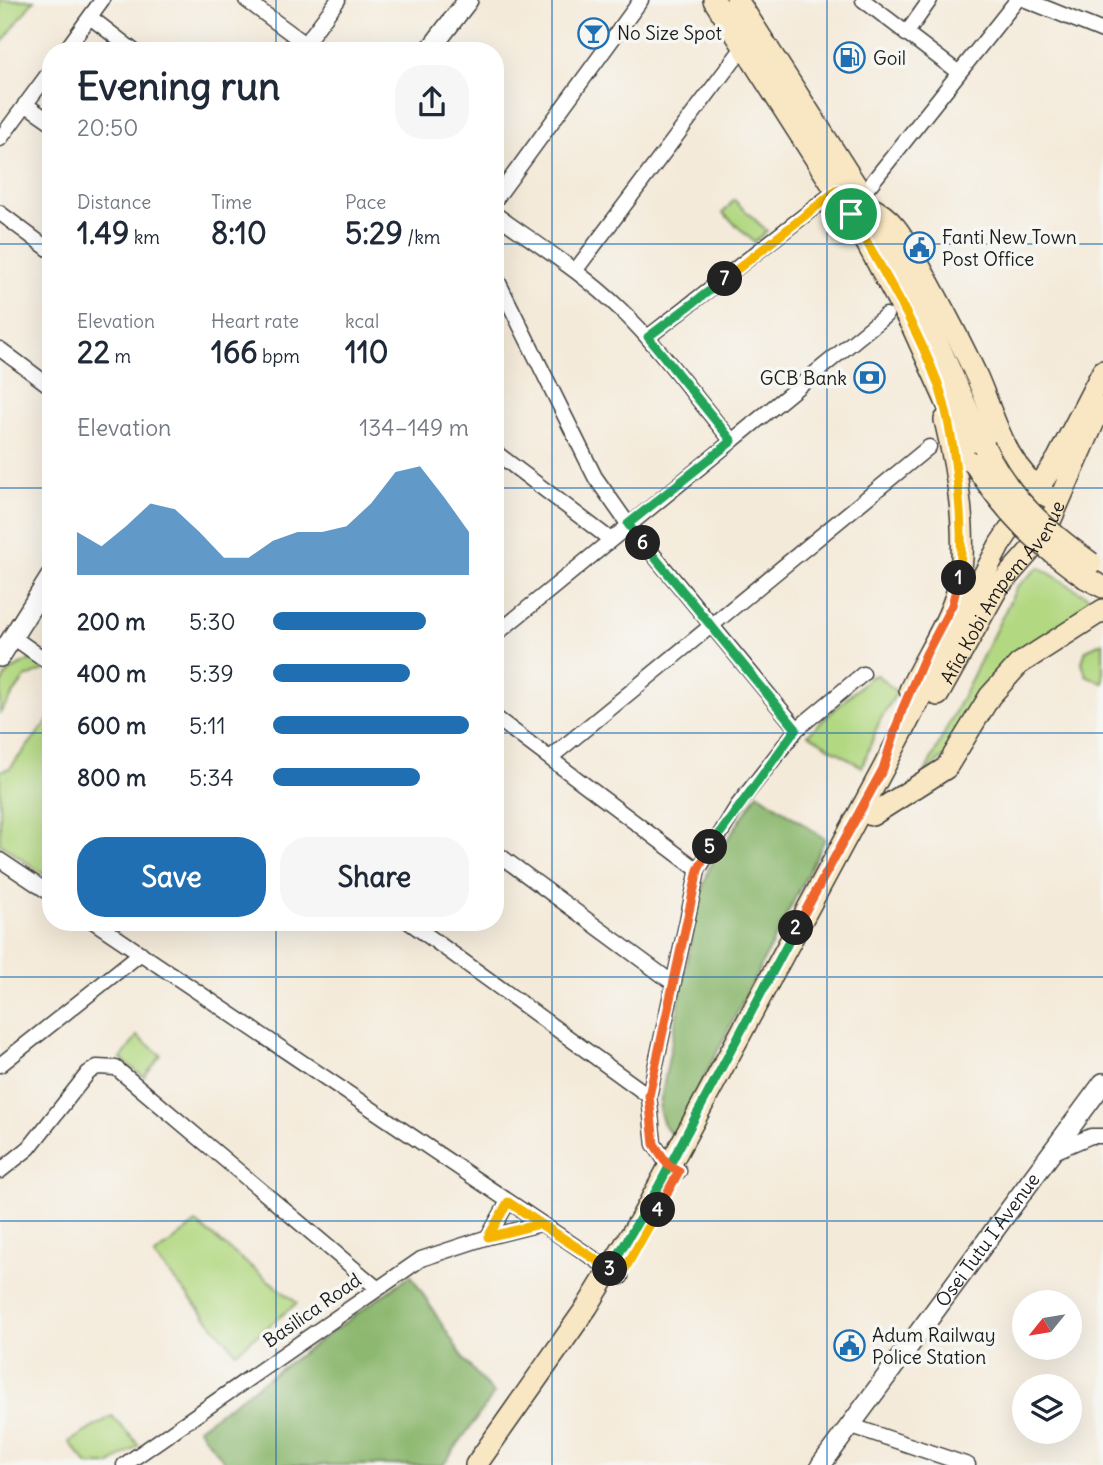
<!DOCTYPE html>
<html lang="en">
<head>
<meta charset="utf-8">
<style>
	:root { --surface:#fff; --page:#f6f6f7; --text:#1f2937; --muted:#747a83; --accent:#1f6fb2 }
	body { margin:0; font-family:Delius,sans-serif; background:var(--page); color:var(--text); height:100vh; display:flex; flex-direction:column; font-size:26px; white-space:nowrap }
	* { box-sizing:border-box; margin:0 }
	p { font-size:23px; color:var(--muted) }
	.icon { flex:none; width:38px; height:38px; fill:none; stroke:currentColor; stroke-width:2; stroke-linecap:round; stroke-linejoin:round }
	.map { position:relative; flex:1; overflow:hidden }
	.sheet { position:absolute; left:42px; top:42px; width:462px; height:889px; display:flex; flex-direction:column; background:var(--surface); border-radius:28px; box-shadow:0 7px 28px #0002 }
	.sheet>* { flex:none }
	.needle { width:46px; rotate:240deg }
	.fabs { position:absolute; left:1012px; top:1290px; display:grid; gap:14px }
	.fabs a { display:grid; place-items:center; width:70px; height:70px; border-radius:50%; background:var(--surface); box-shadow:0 7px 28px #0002; font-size:35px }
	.pin { position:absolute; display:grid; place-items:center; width:60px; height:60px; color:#fff; margin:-30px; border:4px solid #fff; border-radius:50%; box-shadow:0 2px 7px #0007 }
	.km { position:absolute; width:35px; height:35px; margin:-18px; border-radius:50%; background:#222; color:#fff; font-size:19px; line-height:35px; text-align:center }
	.round { display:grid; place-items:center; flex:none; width:74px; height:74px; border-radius:28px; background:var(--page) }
	.summary { display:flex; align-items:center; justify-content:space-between; height:119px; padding:0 35px }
	h1 { font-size:38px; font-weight:700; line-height:52px }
	.stats { display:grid; grid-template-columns:repeat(3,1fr); gap:10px; height:119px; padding:7px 35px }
	.stats div { display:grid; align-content:center }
	.stats b { font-size:30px; font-weight:700 }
	.stats small { font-size:19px; font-weight:400 }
	.stats p { font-size:19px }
	.chart { height:196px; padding:14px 35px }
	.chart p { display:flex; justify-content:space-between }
	.chart svg { width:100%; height:126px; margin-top:7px; fill:var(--accent); opacity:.7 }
	.primary-button { display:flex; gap:14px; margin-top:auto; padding:14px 35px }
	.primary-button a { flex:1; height:80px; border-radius:28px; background:var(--accent); color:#fff; font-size:28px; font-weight:700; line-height:80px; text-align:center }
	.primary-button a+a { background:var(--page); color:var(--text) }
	ul { padding:0 35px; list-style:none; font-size:23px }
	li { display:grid; grid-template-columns:112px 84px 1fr; align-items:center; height:52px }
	li i { height:18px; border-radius:9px; background:var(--accent) }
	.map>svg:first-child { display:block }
</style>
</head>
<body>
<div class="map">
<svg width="1103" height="1465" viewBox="0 0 1103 1465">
	<rect width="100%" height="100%" fill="#f6f6f2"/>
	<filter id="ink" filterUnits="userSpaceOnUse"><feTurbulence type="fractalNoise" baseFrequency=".0143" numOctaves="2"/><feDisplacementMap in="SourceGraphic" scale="14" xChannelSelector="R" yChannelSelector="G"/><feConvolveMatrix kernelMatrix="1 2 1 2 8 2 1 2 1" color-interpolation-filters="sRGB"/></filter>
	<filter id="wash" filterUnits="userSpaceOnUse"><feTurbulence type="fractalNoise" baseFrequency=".00686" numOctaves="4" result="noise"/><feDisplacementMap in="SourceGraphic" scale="28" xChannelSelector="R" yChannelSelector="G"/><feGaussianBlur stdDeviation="1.57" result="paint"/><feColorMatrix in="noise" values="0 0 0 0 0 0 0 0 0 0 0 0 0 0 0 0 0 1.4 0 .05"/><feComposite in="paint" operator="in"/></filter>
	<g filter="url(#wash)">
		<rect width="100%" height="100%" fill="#f4ead9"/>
		<path fill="#b2d881" stroke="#677a4e" stroke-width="2" d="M 0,0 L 34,0 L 0,45 Z
			M 734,200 L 767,231 L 754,242 L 723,213 Z
			M 1039,567 L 1092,599 L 1093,605 L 1002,666 L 956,746 L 924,774 L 1017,587 Z
			M 1103,642 L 1103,683 L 1102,683 L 1086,675 L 1082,662 L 1086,650 Z
			M 32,659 L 46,669 L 25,678 L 0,713 C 0,677 0,675 32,659 Z
			M 877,675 L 897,692 L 880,720 L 862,767 L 808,734 L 870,677 Z
			M 51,717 L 51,879 L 0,844 L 0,771 L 10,768 Z
			M 137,1036 L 161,1055 L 144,1077 L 121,1059 Z
			M 196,1223 L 297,1303 L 236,1352 L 154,1256 Z
			M 112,1416 L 139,1445 L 109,1465 L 88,1465 L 69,1442 Z"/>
		<path fill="#8db86f" stroke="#546a46" stroke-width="2" d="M 758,793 L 825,839 L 674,1137 L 664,1126 L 659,1109 L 697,909 L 709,868 Z
			M 411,1275 L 465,1361 L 494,1394 L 443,1465 L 227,1465 L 198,1428 Z"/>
	</g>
	<g filter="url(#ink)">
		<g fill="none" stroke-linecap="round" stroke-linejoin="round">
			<defs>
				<path id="minor" d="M 246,0 L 315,51
					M 863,0 L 959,73
					M 1026,0 L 1103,31
					M 90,17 L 134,51
					M 906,34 L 930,0
					M 305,44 L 338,0
					M 65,51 L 102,0
					M 25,104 L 51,122
					M 0,139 L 51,70
					M 862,195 L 1017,0
					M 495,200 L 641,0
					M 0,213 L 51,251
					M 495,214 C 538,245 583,273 620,309 C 662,349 695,398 732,441
					M 575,271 L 744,46
					M 495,275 L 595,477 L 628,524 L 797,729 L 863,674
					M 648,337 L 837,190
					M 0,349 L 51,387
					M 495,452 L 611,540
					M 495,635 L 886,315
					M 13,637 L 51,664
					M 495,717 L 698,870
					M 550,758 L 929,447
					M 495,852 L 673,983
					M 0,860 L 51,894
					M 94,922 L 621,1277
					M 409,922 L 649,1096
					M 0,1065 L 141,953
					M 1054,1152 L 1091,1136 L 1103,1136
					M 0,1171 L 29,1148 L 88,1073 L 97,1067 L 116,1068 L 377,1288
					M 679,1171 L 668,1165 L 654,1144 L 649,1096 L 698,870 L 738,805 L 797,729
					M 488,1237 L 508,1202
					M 852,1426 L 968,1465
					M 124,1465 L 421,1259 L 488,1237 L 540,1224"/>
				<g id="tertiary">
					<path d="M 429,51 L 468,0"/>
					<path d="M 0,657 L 51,576"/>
					<path id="s1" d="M 821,1465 L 1103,1083"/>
				</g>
				<g id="secondary">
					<path d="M 714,0 L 851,214 L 913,328 L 974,463"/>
					<path d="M 737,0 L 862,195 L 928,322 L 984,446"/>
					<path d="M 869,207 C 896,219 905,242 920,267 C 940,303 960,340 977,377 C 997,423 1004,464 1047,496"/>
					<path d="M 1086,578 L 1103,587"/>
					<path d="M 910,690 C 924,659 948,624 957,592 C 970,543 957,469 945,420"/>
					<path id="s2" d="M 938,695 L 998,587 L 1044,535 L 1100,408"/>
					<path d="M 872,815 L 946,768 L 990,696 L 1019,664 L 1103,610"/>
					<path d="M 476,1465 L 587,1307 L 642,1217 L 883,769 L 1000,544 L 1057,460 L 1103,371"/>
				</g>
			</defs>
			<use href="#minor" stroke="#3c3b38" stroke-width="17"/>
			<use href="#tertiary" stroke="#3c3b38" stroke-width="22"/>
			<use href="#secondary" stroke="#3c3b38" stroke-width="24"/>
			<use href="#minor" stroke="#fff" stroke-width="14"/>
			<use href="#tertiary" stroke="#fff" stroke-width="19"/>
			<use href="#secondary" stroke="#f9e7c3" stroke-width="21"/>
			<defs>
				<path id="secondary-bridge" d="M 984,446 C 1008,497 1046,531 1091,563
					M 974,463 C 1006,514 1037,543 1086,578"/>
			</defs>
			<use href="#secondary-bridge" stroke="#3c3b38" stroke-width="24" stroke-linecap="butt"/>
			<use href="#secondary-bridge" stroke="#f9e7c3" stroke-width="21"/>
		</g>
	</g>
	<g fill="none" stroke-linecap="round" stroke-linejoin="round" filter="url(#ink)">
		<defs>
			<path id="split-1" d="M 851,214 C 881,268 915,323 937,381 C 954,426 966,531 959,578"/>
			<path id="split-2" d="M 796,928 L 883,769 L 902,710 L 926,654 L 952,605 L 959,578"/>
			<path id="split-3" d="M 610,1269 L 657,1189 L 796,928"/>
			<path id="split-4" d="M 610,1269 L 540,1224 L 488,1237 L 508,1202 L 621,1276 L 658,1210"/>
			<path id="split-5" d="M 658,1210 L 679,1171 L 668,1165 L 654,1144 L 649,1096 L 698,870 L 710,847"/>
			<path id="split-6" d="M 643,543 L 796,729 L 710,847"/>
			<path id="split-7" d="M 643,543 L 628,524 L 732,441 L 648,337 L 725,279"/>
			<path id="split-8" d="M 725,279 L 837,190 L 851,214"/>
		</defs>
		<use href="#split-1" stroke="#fff" stroke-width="14"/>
		<use href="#split-2" stroke="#fff" stroke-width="14"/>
		<use href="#split-3" stroke="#fff" stroke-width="14"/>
		<use href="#split-4" stroke="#fff" stroke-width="14"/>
		<use href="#split-5" stroke="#fff" stroke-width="14"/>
		<use href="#split-6" stroke="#fff" stroke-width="14"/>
		<use href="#split-7" stroke="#fff" stroke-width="14"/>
		<use href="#split-8" stroke="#fff" stroke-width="14"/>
		<use href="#split-1" stroke="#f5b400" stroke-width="9"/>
		<use href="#split-2" stroke="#f0652b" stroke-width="9"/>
		<use href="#split-3" stroke="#22a559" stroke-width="9"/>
		<use href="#split-4" stroke="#f5b400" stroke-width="9"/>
		<use href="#split-5" stroke="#f0652b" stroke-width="9"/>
		<use href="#split-6" stroke="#22a559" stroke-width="9"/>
		<use href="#split-7" stroke="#22a559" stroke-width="9"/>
		<use href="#split-8" stroke="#f5b400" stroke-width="9"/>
	</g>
	<path fill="none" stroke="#1f6fb2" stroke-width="2" stroke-opacity="0.55" d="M 276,0 L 276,51M 552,0 L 552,1465M 827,0 L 827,1465M 0,244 L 51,244M 495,244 L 1103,244M 0,488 L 51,488M 495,488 L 1103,488M 0,733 L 51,733M 495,733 L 1103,733M 276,922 L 276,1465M 0,977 L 1103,977M 0,1221 L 1103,1221"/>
	<defs>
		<symbol id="bar-ring" viewBox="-11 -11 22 22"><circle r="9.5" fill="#f6f6f2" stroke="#1f6fb2" stroke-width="1.5"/><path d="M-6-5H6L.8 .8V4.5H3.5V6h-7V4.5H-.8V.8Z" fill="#1f6fb2"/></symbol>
		<symbol id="fuel-ring" viewBox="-11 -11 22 22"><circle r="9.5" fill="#f6f6f2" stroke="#1f6fb2" stroke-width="1.5"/><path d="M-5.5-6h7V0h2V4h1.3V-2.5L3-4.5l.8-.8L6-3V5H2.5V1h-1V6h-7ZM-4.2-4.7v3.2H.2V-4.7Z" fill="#1f6fb2"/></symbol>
		<symbol id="civic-ring" viewBox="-11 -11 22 22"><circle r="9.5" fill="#f6f6f2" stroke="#1f6fb2" stroke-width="1.5"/><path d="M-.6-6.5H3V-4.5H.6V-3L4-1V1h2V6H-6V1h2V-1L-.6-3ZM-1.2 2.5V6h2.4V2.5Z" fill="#1f6fb2"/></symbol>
		<symbol id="bank-ring" viewBox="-11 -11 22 22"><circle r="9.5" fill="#f6f6f2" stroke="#1f6fb2" stroke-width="1.5"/><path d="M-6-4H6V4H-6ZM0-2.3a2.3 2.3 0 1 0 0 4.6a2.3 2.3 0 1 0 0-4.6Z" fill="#1f6fb2"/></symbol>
	</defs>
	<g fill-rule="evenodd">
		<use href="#bar-ring" x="576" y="16" width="35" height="35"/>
		<use href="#fuel-ring" x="832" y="40" width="35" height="35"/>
		<use href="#civic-ring" x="902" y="230" width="35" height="35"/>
		<use href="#bank-ring" x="852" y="360" width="35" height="35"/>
		<use href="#civic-ring" x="832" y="1328" width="35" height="35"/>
	</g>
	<g text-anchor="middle" stroke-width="7" stroke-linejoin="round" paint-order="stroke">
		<g font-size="19" fill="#1c1c1c" stroke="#f6f6f2" text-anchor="start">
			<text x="617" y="40">No Size Spot</text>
			<text x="873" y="65">Goil</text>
			<text x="942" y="244">Fanti New Town<tspan x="942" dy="22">Post Office</tspan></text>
			<text x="847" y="385" text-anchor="end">GCB Bank</text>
			<text x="872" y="1342">Adum Railway<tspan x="872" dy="22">Police Station</tspan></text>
		</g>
		<g font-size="19" fill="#1c1c1c" stroke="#f6f6f2">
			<text dy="7" stroke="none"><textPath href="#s2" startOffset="122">Afia Kobi Ampem Avenue</textPath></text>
			<text dy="7" stroke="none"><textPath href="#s1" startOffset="280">Osei Tutu I Avenue</textPath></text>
			<text transform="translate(312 1310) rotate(-35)" y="7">Basilica Road</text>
		</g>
	</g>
</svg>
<div class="fabs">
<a><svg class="needle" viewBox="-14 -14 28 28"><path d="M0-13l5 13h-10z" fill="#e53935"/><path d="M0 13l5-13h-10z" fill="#747a83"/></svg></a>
<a><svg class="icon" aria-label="layers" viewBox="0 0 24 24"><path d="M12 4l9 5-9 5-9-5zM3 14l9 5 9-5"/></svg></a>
</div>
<div class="pin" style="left:851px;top:214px;background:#1e9e55"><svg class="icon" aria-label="arrive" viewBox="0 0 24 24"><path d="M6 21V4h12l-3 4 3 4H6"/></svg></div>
<b class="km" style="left:959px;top:578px">1</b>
<b class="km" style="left:796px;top:928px">2</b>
<b class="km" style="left:610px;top:1269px">3</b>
<b class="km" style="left:658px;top:1210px">4</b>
<b class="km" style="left:710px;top:847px">5</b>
<b class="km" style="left:643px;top:543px">6</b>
<b class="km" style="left:725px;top:279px">7</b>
<section class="sheet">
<div class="summary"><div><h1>Evening run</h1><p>20:50</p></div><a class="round"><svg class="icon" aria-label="share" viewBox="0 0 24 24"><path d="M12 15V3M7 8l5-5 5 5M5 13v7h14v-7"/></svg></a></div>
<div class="stats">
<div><p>Distance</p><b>1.49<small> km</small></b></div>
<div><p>Time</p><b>8:10</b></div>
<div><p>Pace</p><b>5:29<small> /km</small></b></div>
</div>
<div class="stats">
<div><p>Elevation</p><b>22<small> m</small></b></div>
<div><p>Heart rate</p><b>166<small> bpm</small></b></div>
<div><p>kcal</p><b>110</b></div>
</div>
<div class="chart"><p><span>Elevation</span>134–149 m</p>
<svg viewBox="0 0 160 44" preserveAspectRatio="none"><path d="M0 44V29L10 34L20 27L30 19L40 21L50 29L60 38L70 38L80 32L90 29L100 29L110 27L120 19L130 8L140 6L150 17L160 29V44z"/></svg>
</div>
<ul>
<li><b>200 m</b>5:30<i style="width:78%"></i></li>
<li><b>400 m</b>5:39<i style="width:70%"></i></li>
<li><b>600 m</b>5:11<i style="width:100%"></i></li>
<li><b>800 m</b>5:34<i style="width:75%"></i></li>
</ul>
<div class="primary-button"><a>Save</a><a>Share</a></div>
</section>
</div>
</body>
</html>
